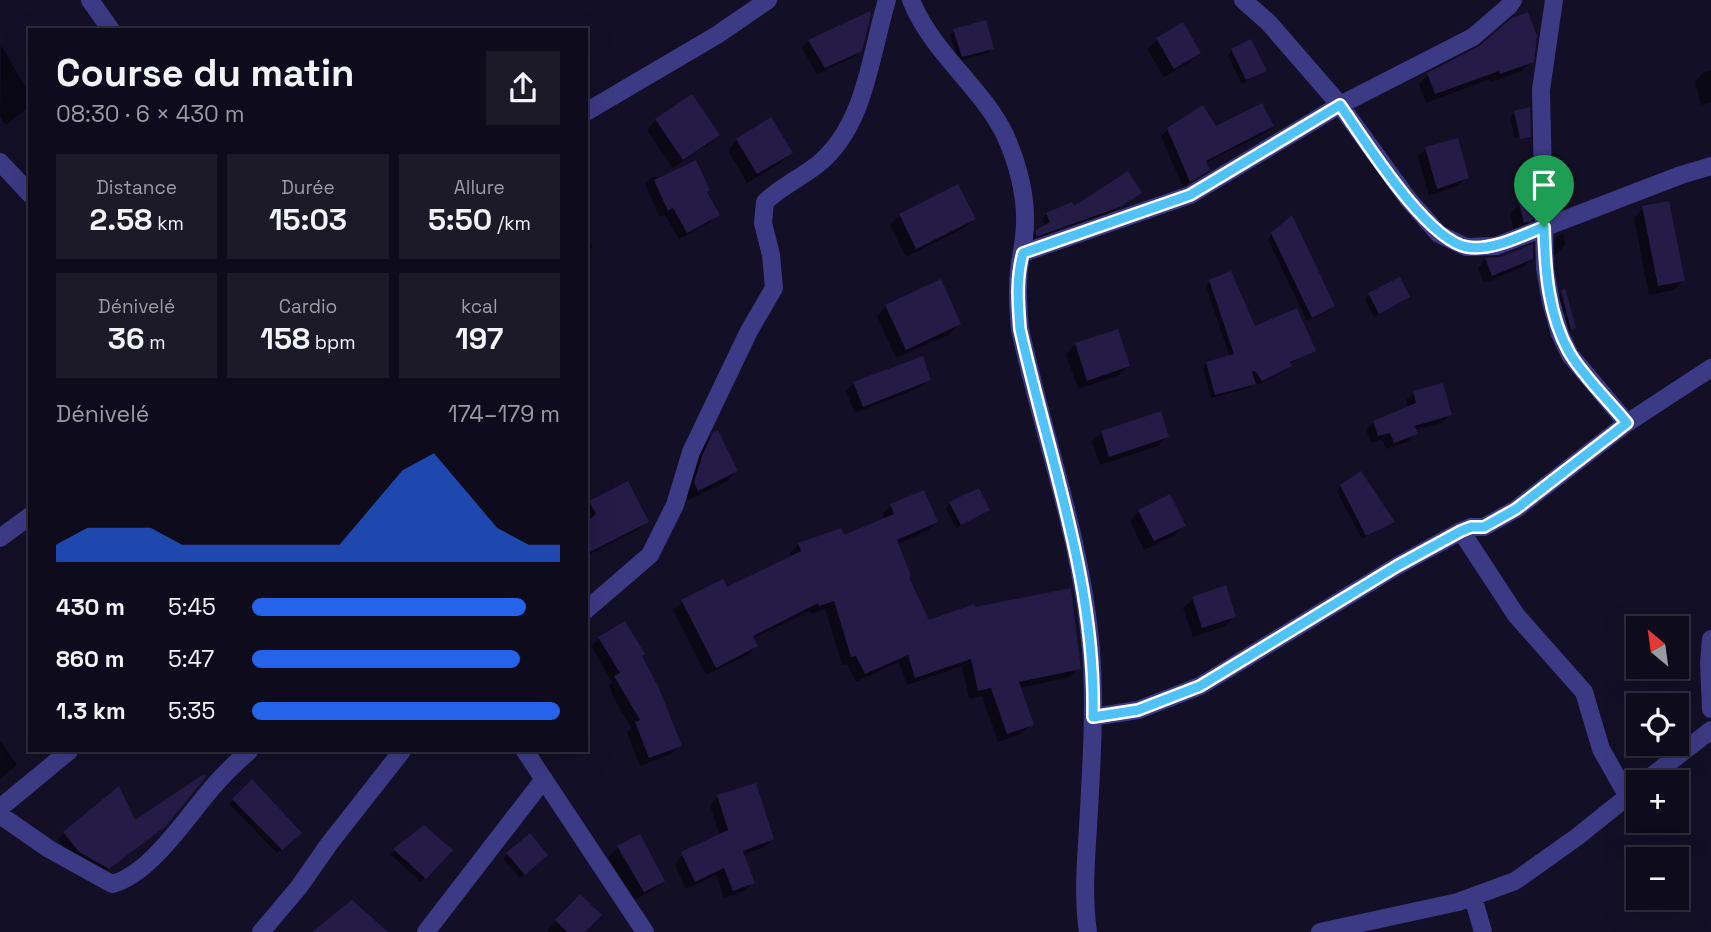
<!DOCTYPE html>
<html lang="fr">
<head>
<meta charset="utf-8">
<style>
	:root { --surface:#0e0b1c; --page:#1c1929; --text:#f1f3f6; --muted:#9b9ba3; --line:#2e2b3b; --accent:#2563eb }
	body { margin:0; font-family:"Space Grotesk",sans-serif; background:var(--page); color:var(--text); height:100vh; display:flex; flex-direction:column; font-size:26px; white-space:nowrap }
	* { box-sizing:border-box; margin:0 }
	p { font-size:23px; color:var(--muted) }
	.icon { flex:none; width:38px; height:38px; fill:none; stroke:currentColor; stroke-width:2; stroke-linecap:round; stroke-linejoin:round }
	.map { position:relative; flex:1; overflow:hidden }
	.sheet { position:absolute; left:28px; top:28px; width:560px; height:724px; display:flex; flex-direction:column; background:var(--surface); border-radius:0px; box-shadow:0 7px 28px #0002,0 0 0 2px var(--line) }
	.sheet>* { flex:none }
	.needle { width:46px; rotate:331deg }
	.buttons { position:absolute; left:1626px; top:616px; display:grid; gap:14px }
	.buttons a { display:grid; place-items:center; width:63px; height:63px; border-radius:0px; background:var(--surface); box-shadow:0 7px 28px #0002,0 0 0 2px var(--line); font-size:35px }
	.pin { position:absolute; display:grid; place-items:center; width:60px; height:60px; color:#fff; margin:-72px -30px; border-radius:50% 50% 50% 0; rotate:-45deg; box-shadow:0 0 7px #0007 }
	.pin .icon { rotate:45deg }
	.round { display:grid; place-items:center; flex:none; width:74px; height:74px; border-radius:0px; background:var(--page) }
	.headline { display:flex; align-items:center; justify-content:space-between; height:119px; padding:0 28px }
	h1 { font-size:38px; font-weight:600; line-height:52px }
	.stats { display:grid; grid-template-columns:repeat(3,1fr); gap:10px; height:119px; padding:7px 28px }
	.stats div { display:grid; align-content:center; border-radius:0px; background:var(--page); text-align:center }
	.stats b { font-size:30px; font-weight:600 }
	.stats small { font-size:19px; font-weight:400 }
	.stats p { font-size:19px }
	.chart { height:196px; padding:14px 28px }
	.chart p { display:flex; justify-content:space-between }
	.chart svg { width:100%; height:126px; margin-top:7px; fill:var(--accent); opacity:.7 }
	ul { padding:0 28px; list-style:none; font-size:23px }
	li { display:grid; grid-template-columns:112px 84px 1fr; align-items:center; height:52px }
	li i { height:18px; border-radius:9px; background:var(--accent) }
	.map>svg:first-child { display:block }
</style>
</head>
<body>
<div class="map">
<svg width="1711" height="932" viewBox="0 0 1711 932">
	<rect width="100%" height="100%" fill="#130f26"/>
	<path fill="#0007" d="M 1182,25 L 1199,52 L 1190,62 L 1164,77 L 1147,49 L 1157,40 Z
		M 954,31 L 992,48 L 988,53 L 958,61 L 950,35 Z
		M 809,41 L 861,50 L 853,57 L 817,74 L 802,48 Z
		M 1,46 L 30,94 L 30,106 L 6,125 L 0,117 Z
		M 1232,50 L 1265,70 L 1242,84 L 1228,55 Z
		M 1532,61 L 1522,71 L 1491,82 L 1490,79 L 1426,103 L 1419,84 L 1428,75 Z
		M 1711,70 L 1711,102 L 1701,105 L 1695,82 L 1704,72 Z
		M 1515,113 L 1529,136 L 1527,138 L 1527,136 L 1515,138 L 1510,117 Z
		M 656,120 L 718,135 L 708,144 L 673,168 L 647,130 Z
		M 1272,126 L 1265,133 L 1205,163 L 1208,169 L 1183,187 L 1161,136 L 1168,130 Z
		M 737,140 L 791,152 L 782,162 L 747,183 L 728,150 Z
		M 1426,149 L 1467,177 L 1459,185 L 1429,196 L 1418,157 Z
		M 652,177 L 664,177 L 705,193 L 717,214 L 710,222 L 679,239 L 665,215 L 660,217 L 645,185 Z
		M 1139,193 L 1114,211 L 1032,239 L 1037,232 L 1046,226 L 1042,219 L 1047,214 Z
		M 1520,204 L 1531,219 L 1521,229 L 1514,231 L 1510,214 Z
		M 1643,208 L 1683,281 L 1674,290 L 1649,295 L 1634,218 Z
		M 900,215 L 974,219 L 964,228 L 906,257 L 890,225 Z
		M 586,226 L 591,233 L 586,237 L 593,247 L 586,253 Z
		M 1272,234 L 1333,305 L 1329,310 L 1307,321 L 1268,239 Z
		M 1563,234 L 1565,245 L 1555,255 L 1547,258 L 1547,247 L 1557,237 Z
		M 1486,259 L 1532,259 L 1523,267 L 1484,283 L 1478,268 Z
		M 1210,282 L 1254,328 L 1314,350 L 1289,364 L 1290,366 L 1286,370 L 1257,385 L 1255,382 L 1250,388 L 1211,398 L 1203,368 L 1207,363 L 1230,357 L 1206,286 Z
		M 1562,292 L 1574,327 L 1566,333 L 1557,297 Z
		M 1369,295 L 1408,297 L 1374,317 L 1365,299 Z
		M 886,306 L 959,324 L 950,334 L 896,358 L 877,316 Z
		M 1117,331 L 1128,366 L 1119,375 L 1078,389 L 1066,354 L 1075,344 Z
		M 929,380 L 921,387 L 855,413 L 846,391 L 854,383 Z
		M 1414,393 L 1450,415 L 1443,422 L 1415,430 L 1416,433 L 1409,441 L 1386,449 L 1382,439 L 1371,443 L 1366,430 L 1374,422 L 1409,408 L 1406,400 Z
		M 1102,432 L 1167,437 L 1158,446 L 1100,465 L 1092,442 Z
		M 714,433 L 736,471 L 727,481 L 688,500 L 685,493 L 693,467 L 704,443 Z
		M 1341,486 L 1393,521 L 1362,539 L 1337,491 Z
		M 590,502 L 646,521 L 639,529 L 586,556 L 586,525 L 589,522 L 586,516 L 586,506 Z
		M 950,504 L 988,510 L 956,528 L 946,508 Z
		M 891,506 L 936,522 L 927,531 L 897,544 L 907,578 L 928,622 L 1079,668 L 1070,677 L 1019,688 L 1032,724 L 1023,733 L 998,742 L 982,696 L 969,699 L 962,666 L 907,685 L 899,662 L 856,682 L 847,664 L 842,665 L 825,609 L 811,614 L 810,611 L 752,639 L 756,646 L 747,655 L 706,675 L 673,610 L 682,602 L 727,589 L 791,558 L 790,553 L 799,544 L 843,537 L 885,520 L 882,514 Z
		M 1139,511 L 1184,525 L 1175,535 L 1144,550 L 1130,521 Z
		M 1193,599 L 1234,616 L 1225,626 L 1193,637 L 1183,608 Z
		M 600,638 L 640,656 L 680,745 L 671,754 L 640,766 L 627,732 L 631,728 L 614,698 L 609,685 L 612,682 L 591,646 Z
		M 0,740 L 17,765 L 0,779 Z
		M 252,782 L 295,837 L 277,853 L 229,804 Z
		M 718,797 L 772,839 L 764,847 L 743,855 L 753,882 L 744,891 L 724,898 L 716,875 L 686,889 L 675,865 L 685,852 L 720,836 L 710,805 Z
		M 134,822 L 165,825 L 102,874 L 73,858 L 58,839 L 64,833 Z
		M 424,827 L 451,850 L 421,882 L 390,854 Z
		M 640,836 L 662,880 L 653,890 L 634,900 L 608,857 L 618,848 Z
		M 507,855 L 541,859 L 520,878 L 503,859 Z
		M 580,897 L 583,932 L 548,932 L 547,931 Z"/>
	<path fill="#241b47" d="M 870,11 L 871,14 L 862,51 L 825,68 L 808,40 Z
		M 1528,12 L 1537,36 L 1534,62 L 1500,74 L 1499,71 L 1435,94 L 1427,73 L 1478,47 L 1512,18 Z
		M 986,20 L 994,49 L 962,57 L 953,29 Z
		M 1183,22 L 1201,53 L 1174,69 L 1156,38 Z
		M 1251,39 L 1267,71 L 1246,80 L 1231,49 Z
		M 692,94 L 720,135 L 683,160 L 655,119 Z
		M 1262,103 L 1274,126 L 1206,161 L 1210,170 L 1190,182 L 1167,128 L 1203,105 L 1216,126 Z
		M 1530,107 L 1531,137 L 1520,139 L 1514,111 Z
		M 771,117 L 793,153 L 757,174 L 736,139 Z
		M 1458,138 L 1469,178 L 1437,189 L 1425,147 Z
		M 696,160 L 710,190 L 707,192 L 720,215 L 687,233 L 673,208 L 668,211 L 654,180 Z
		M 1128,171 L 1142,193 L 1120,207 L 1036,237 L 1036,230 L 1050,222 L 1046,213 L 1072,202 L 1074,206 Z
		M 958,184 L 976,219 L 916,249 L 899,214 Z
		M 1532,199 L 1533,220 L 1524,223 L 1519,203 Z
		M 1669,201 L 1685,281 L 1658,286 L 1642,206 Z
		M 1292,215 L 1335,306 L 1312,318 L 1271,233 Z
		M 1533,244 L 1533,259 L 1492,276 L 1485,258 L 1500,257 Z
		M 1231,271 L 1255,326 L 1297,308 L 1316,351 L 1290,362 L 1292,366 L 1262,381 L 1255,371 L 1252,372 L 1256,384 L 1215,395 L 1206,362 L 1234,354 L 1209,280 Z
		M 1400,277 L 1410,297 L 1379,314 L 1368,293 Z
		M 941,279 L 961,324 L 906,350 L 885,305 Z
		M 1565,288 L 1576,328 L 1571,330 L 1561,291 Z
		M 1118,329 L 1130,366 L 1087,381 L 1075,343 Z
		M 923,356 L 931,380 L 863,407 L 853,382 Z
		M 1443,383 L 1452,415 L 1415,426 L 1418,434 L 1394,443 L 1390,433 L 1378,436 L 1373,421 L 1416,403 L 1413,391 Z
		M 1161,411 L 1169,437 L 1109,457 L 1101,431 Z
		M 718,430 L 738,471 L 698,491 L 694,482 L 702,456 L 713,432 Z
		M 1361,471 L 1395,522 L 1366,536 L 1340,485 Z
		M 628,481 L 649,522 L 586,554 L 586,522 L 596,514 L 589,501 Z
		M 979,488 L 990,510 L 961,525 L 949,502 Z
		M 924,490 L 938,522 L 897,540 L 911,576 L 909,577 L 929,620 L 974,604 L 975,607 L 1071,588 L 1081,669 L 1019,682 L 1034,725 L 1007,734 L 991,688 L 978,691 L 971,659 L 915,678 L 908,655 L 865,674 L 856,656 L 851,657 L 834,601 L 819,606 L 818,603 L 753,636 L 758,646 L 716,668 L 681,600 L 723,579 L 727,587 L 801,551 L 798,543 L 841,528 L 844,535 L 894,514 L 890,504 Z
		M 1170,494 L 1186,526 L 1154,541 L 1138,510 Z
		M 1226,585 L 1236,617 L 1202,628 L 1192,597 Z
		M 625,621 L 645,654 L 642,656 L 658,686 L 682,746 L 649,758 L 635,722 L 640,720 L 614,676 L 620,673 L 598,637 Z
		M 204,774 L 206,777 L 166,826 L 109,869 L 79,852 L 63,832 L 119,786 L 135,820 Z
		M 252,779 L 302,833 L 282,850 L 232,799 Z
		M 756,783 L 774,839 L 743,851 L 755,883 L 733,891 L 724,868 L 695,882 L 681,852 L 728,830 L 717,795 Z
		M 424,825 L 453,850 L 426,879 L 393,849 Z
		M 530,833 L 548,855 L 525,875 L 506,853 Z
		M 640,834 L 665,881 L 644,892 L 617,846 Z
		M 580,894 L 602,915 L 585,932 L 567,932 L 555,920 Z
		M 352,900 L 388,932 L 312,932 Z"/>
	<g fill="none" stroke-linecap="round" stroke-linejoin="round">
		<path stroke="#3d3a85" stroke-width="18" d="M 90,0 L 111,30
			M 911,0 C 932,53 982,87 1005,135 C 1017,161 1026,194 1025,223 C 1025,239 1021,254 1019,270 C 1017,290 1018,309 1020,329 C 1043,436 1082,540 1091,650 C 1095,703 1092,757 1089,810 C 1087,850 1082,892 1088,932
			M 1243,0 L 1269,23 L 1340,105 L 1408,199 L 1439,234 L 1466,247 L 1496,246 L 1681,175 L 1711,166
			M 1554,0 L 1541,90 L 1545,269 L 1551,302 L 1560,334 L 1570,355 L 1627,423
			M 586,112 L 717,35 L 768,0
			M 0,162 L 30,194
			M 1023,253 L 1190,195 L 1340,105 L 1473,37 L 1509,6 L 1513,0
			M 1461,531 L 1516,615 L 1584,692 L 1601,749 L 1628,797
			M 0,538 L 30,516
			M 586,610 L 650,555 L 675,505 L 691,452 L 749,331 L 774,288 L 771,255 L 763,223 L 765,202 C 782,186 799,179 817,165 C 866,126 870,55 887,0
			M 1711,639 L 1709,663 L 1711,709
			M 1093,717 L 1138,710 L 1200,686 L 1397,566 L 1461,531 L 1471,527 L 1484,527 L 1516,509 L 1627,423 L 1711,368
			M 525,751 L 645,932
			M 1644,782 L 1711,730
			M 0,808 L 69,751
			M 0,815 L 49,849 L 112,884 C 154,873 191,809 221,778 C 230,768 239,760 249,751
			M 1473,897 L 1483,932
			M 261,932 L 299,887 L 329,844 L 402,751
			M 426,932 L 544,779
			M 1320,932 L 1458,902 L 1515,881 L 1577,837 L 1638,788"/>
	</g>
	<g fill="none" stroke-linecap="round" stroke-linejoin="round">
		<defs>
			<path id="route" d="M 1340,105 C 1364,139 1426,240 1467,247 C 1493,251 1520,236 1544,227 C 1545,270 1548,314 1569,352 C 1583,376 1609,401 1627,423 L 1516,509 L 1484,527 L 1471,527 L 1461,531 L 1397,566 L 1200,686 L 1138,710 L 1093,717 C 1096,581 1049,459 1020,329 C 1018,303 1016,278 1023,253 L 1190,195 Z"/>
		</defs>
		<use href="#route" stroke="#fff" stroke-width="14"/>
		<use href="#route" stroke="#4fc3f7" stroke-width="9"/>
	</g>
</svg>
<div class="buttons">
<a><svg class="needle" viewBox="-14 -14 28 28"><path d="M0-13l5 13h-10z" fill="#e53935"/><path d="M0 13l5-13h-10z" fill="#9b9ba3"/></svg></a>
<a><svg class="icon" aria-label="locate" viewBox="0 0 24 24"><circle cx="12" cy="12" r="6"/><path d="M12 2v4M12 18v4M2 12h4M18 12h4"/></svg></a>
<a>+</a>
<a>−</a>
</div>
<div class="pin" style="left:1544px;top:227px;background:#1e9e55"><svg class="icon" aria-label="arrive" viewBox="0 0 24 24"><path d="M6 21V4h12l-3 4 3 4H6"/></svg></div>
<section class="sheet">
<div class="headline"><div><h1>Course du matin</h1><p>08:30 · 6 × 430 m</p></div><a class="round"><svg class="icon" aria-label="share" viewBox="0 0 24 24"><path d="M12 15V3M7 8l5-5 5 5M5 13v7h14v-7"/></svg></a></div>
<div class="stats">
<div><p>Distance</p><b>2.58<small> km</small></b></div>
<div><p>Durée</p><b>15:03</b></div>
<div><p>Allure</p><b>5:50<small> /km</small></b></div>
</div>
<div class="stats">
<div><p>Dénivelé</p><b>36<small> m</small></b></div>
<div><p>Cardio</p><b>158<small> bpm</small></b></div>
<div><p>kcal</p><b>197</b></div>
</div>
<div class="chart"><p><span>Dénivelé</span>174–179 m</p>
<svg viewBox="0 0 160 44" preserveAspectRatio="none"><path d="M0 44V38L10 32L20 32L30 32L40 38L50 38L60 38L70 38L80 38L90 38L100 25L110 12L120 6L130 19L140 32L150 38L160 38V44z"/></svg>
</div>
<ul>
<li><b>430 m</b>5:45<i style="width:89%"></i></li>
<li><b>860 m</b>5:47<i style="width:87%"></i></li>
<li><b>1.3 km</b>5:35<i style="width:100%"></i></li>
</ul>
</section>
</div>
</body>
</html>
